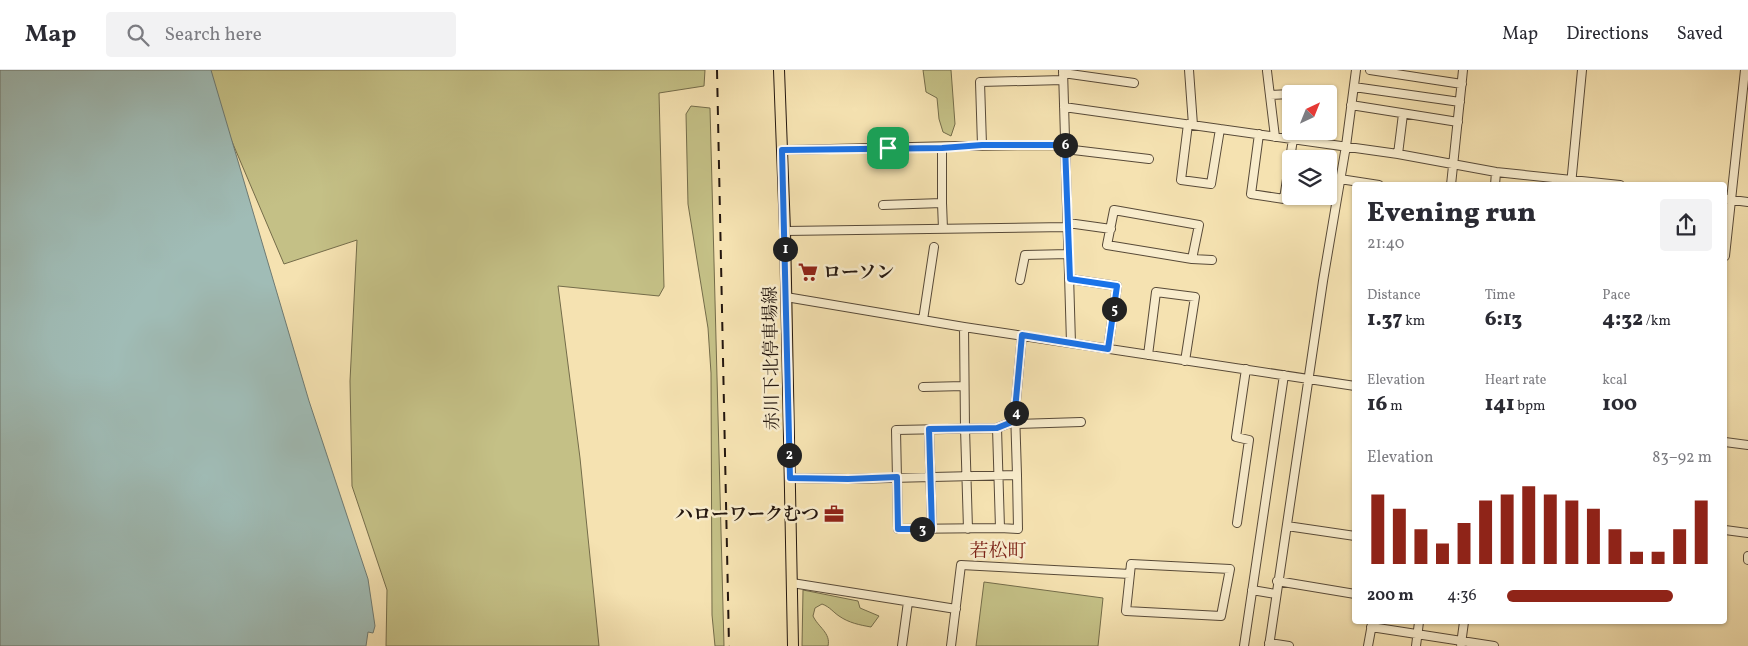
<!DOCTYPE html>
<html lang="en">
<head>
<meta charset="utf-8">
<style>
	:root { --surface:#fff; --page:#f2f2f3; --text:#2b2b33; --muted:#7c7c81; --line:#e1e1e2; --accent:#8f2418 }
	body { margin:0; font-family:Vollkorn,"Noto Serif JP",serif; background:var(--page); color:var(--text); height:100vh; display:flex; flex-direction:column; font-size:19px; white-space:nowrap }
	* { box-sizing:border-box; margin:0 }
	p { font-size:16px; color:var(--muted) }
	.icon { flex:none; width:28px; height:28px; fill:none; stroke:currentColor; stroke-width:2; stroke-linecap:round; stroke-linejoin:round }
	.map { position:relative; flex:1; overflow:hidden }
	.drawer { position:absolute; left:1352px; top:112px; width:375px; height:442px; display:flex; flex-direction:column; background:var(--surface); border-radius:5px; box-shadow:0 1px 4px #0004 }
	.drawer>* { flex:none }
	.needle { width:32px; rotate:43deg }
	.tools { position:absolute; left:1282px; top:15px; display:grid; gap:10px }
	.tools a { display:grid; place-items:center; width:55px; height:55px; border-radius:5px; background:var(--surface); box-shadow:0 1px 4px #0004; font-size:25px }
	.pin { position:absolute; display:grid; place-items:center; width:42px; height:42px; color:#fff; margin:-21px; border-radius:10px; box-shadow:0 2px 8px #0006 }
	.km { position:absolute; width:25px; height:25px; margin:-12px; border-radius:50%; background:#222; color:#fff; font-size:14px; line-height:25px; text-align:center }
	.round { display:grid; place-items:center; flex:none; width:52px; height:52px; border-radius:5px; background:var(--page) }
	.overview { display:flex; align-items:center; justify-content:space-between; height:85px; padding:0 15px }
	h1 { font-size:28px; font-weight:800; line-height:38px }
	.figures { display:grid; grid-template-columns:repeat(3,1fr); gap:8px; height:85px; padding:5px 15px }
	.figures div { display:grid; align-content:center }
	.figures b { font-size:21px; font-weight:800 }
	.figures small { font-size:14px; font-weight:400 }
	.figures p { font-size:14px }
	.chart { height:140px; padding:10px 15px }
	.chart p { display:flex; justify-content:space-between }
	.chart svg { width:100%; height:90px; margin-top:5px; stroke:var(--accent); stroke-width:6 }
	ul { padding:0 15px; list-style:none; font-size:16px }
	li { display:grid; grid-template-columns:80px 60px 1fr; align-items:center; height:38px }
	li i { height:12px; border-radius:6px; background:var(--accent) }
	header { display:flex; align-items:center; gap:30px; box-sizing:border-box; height:70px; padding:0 25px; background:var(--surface); border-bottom:1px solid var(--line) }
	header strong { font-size:24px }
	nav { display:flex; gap:28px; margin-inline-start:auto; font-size:18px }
	.search { width:350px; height:45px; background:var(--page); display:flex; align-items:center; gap:12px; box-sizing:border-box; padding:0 18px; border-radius:5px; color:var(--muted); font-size:19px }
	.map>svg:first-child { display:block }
</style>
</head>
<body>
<header>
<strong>Map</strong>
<div class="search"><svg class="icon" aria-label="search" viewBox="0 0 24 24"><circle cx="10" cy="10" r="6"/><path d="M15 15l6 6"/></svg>Search here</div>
<nav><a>Map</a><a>Directions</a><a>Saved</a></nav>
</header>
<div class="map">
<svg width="1748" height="576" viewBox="0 0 1748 576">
	<rect width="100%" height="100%" fill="#f5e2b1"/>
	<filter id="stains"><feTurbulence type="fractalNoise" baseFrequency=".004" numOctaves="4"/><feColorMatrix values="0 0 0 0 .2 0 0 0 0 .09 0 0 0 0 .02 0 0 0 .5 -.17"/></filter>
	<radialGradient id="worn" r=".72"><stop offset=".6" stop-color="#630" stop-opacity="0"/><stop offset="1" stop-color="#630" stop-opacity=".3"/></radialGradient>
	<path fill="#c4c086" stroke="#746c4a" d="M 203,0 L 705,0 L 704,16 L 659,23 L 664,217 L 659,226 L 558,216 L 580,388 L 599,576 L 386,576 L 387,520 L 352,416 L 350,311 L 357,170 L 284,194 L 216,34 Z
		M 923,0 L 951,0 L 955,54 L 951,66 L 943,62 L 939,49 L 937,28 L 926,22 Z
		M 691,36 L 710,38 L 724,576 L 715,576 L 712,545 L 711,303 L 708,258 L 688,134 L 686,44 Z
		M 984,512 L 1103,528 L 1098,576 L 976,576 Z
		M 803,520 L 858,531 L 860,538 L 879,546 L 871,557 C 860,555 849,553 839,546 C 833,542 830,537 822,534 L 815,538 L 813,546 C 818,557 831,563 828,576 L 802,576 Z"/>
	<path fill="#a0bcb6" stroke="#6e7a73" d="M 0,0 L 211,0 L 309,331 L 368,509 L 375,556 L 373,563 L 368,562 L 366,576 L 0,576 Z"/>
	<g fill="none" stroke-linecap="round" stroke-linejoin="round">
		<defs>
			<path id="minor" d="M 1063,0 L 1071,273
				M 1189,0 L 1193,55
				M 1370,0 L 1462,14
				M 1267,1 L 1275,67
				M 1063,3 L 1134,13
				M 1354,17 L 1460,32
				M 1270,25 L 1291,24
				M 1351,35 L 1458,52
				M 1064,37 L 1398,84 L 1496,102 L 1620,115
				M 1188,54 L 1181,110 L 1211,114 L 1220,59
				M 1259,64 L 1251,124 L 1284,129 L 1293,69
				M 982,75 L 980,12 L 1063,10
				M 942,78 L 942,133 L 943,159
				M 1065,79 L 1149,89
				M 782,80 C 876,78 970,75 1065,75
				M 1398,84 L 1403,44
				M 1340,109 L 1379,115
				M 1451,115 L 1463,0
				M 1495,115 L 1496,102
				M 1571,115 L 1582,0
				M 1725,129 L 1748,132
				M 883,135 L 942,133
				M 1068,153 L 1111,159
				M 785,161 L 1068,157
				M 1725,186 L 1745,0
				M 1192,189 L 1199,155 L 1114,140 L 1107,175 L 1192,189 L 1212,190
				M 1070,209 L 1117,216 L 1108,279
				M 1020,210 L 1025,185 L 1069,184
				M 786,227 L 964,257 L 1355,316
				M 923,250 L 934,177
				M 964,257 L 965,358 L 968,459
				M 1148,285 L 1156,222 L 1195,227 L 1185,291
				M 923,317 L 964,316
				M 1017,354 L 1081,352
				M 997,358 L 1017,350
				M 929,359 L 932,459
				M 1725,372 L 1748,375
				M 790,408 L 848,409 L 1017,405 L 1015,341 L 1022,265
				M 1237,453 L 1249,370 L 1236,367 L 1246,299
				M 1287,456 L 1355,466
				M 1000,458 L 997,358 L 896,360 L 898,459 L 1000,458 L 1018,459 L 1017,405
				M 1725,460 L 1748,463
				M 1748,490 L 1748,486
				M 1131,494 L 1230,499 L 1221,546 L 1126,541 Z
				M 1277,511 L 1355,524
				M 792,513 L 956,539
				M 1252,520 L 1276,524
				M 1371,557 L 1494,576
				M 1269,573 L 1289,576
				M 1461,574 L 1464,552
				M 902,576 L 908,532
				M 951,576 L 961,495 L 1130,504
				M 1244,576 L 1284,305
				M 1269,576 L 1323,211 L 1346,76 L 1356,0
				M 1368,576 L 1372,554
				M 1416,576 L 1419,552"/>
			<path id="major" d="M 779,0 L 785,161 L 793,576"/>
		</defs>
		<use href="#minor" stroke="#584a38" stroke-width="10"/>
		<use href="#major" stroke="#24170f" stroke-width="12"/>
		<use href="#minor" stroke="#f8eccc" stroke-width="8"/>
		<use href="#major" stroke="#f5e2b1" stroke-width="10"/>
		<path stroke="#24170f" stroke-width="2" stroke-dasharray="9 9" stroke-linecap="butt" d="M 717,0 L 729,576"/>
	</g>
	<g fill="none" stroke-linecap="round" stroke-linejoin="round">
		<defs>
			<path id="route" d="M 982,75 L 1065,75 L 1070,209 L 1117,216 L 1108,279 L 1022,265 L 1015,340 L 1017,350 L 997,358 L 929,359 L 932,459 L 898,459 L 897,407 L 848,409 L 790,408 L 782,80 L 942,78 Z"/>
		</defs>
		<use href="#route" stroke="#fff" stroke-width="10"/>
		<use href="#route" stroke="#1a73e8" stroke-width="6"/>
	</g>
	<defs>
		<symbol id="supermarket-bare" viewBox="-9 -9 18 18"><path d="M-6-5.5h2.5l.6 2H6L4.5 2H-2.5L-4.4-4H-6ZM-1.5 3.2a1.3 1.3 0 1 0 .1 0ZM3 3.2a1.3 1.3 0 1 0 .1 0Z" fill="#8f2418" stroke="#f8eccc" stroke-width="2.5" paint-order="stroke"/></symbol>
		<symbol id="office-bare" viewBox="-9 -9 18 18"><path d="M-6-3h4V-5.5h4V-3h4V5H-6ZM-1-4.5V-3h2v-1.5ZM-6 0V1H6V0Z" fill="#8f2418" stroke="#f8eccc" stroke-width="2.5" paint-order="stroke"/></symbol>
	</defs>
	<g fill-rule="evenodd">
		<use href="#supermarket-bare" x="794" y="188" width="28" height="28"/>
		<use href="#office-bare" x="820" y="430" width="28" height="28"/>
	</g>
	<g text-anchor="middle" stroke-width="5" stroke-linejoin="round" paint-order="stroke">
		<g font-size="18" font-weight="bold" fill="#24170f" stroke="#f8eccc" text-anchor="start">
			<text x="823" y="208">ローソン</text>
			<text x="819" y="450" text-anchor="end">ハローワークむつ</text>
		</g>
		<g font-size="18" fill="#24170f" stroke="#f8eccc">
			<text transform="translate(771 288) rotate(-91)" y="6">赤川下北停車場線</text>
		</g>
		<g font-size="19" fill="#7a1f14" stroke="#f8eccc">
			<text x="998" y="487">若松町</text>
		</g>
	</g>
	<rect width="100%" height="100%" filter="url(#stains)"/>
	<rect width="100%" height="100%" fill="url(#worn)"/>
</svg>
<div class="tools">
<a><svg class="needle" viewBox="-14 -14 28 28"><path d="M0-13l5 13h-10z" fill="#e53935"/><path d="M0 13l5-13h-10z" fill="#7c7c81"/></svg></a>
<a><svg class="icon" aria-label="layers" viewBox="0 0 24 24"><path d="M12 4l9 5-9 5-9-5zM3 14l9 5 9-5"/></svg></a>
</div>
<div class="pin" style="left:888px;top:78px;background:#1e9e55"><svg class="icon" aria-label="arrive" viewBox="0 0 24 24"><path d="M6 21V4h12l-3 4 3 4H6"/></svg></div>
<b class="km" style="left:785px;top:179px">1</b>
<b class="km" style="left:789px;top:385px">2</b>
<b class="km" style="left:922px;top:459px">3</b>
<b class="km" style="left:1016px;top:343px">4</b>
<b class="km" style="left:1114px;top:239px">5</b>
<b class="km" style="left:1065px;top:75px">6</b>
<section class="drawer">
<div class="overview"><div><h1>Evening run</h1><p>21:40</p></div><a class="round"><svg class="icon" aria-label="share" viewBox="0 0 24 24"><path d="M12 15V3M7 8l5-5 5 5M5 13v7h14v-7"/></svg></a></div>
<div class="figures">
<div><p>Distance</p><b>1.37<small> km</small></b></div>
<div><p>Time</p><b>6:13</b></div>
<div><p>Pace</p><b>4:32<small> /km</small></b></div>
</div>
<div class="figures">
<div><p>Elevation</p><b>16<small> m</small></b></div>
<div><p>Heart rate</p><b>141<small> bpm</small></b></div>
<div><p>kcal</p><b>100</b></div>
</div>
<div class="chart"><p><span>Elevation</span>83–92 m</p>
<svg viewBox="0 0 160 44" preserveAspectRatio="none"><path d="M5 44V10M15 44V17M25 44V27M35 44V34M45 44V24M55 44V13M65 44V10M75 44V6M85 44V10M95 44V13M105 44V17M115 44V27M125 44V38M135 44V38M145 44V27M155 44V13"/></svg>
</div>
<ul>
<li><b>200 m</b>4:36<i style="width:81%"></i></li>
</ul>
</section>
</div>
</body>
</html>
